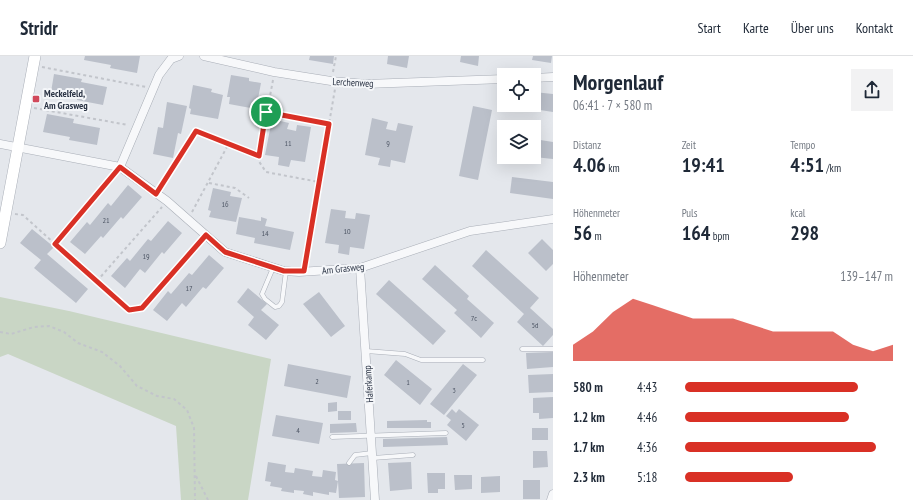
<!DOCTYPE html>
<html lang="de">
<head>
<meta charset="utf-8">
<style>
	:root { --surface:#fff; --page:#f2f2f3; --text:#1f2937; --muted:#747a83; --line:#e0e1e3; --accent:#d93025 }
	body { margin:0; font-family:"PT Sans Narrow",sans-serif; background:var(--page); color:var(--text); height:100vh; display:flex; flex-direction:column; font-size:15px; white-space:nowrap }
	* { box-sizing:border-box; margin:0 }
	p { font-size:13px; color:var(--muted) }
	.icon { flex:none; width:22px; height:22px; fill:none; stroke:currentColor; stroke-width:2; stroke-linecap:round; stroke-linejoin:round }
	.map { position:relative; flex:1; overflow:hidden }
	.details { display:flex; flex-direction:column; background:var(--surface); width:360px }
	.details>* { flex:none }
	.fabs { position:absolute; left:497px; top:12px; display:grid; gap:8px }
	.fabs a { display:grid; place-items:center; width:44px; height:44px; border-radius:0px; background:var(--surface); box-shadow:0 4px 16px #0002; font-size:20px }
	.pin { position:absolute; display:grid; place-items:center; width:34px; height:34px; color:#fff; margin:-17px; border:2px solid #fff; border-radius:50%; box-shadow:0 1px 4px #0007 }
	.round { display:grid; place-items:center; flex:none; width:42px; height:42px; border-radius:0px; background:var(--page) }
	.headline { display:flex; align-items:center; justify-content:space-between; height:68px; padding:0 20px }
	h1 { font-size:22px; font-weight:600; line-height:30px }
	.stats { display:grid; grid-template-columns:repeat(3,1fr); gap:6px; height:68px; padding:4px 20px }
	.stats div { display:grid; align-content:center }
	.stats b { font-size:20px; font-weight:600 }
	.stats small { font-size:11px; font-weight:400 }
	.stats p { font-size:11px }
	.chart { height:112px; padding:8px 20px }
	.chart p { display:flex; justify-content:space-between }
	.chart svg { width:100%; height:72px; margin-top:4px; fill:var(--accent); opacity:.7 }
	ul { padding:0 20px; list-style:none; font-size:13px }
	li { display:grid; grid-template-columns:64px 48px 1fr; align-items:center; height:30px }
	li i { height:10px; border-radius:5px; background:var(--accent) }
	header { display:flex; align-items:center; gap:24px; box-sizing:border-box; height:56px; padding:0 20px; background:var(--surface); border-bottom:1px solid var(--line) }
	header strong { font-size:19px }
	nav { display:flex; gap:22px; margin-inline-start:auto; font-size:14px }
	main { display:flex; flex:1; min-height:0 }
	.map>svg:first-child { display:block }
</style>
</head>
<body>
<header>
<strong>Stridr</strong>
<nav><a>Start</a><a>Karte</a><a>Über uns</a><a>Kontakt</a></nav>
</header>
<main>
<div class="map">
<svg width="553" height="444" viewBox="0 0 553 444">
	<rect width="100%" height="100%" fill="#e4e7ec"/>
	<path fill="#c9d6c5" d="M 0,241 L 69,255 L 271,303 L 248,444 L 181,444 L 176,370 L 8,298 L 0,301 Z"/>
	<path fill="#bbc0ca" d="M 85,0 L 140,0 L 137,17 L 110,12 L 111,9 L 84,4 Z
		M 310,0 L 334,0 L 333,8 L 309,4 Z
		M 388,0 L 409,0 L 407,12 L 387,8 Z
		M 461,0 L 479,0 L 478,10 L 460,6 Z
		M 533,0 L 552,0 L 551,7 L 532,4 Z
		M 54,18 L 82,23 L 81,26 L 107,31 L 103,49 L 77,44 L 77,41 L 51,36 Z
		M 231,19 L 249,22 L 249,25 L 261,27 L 256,53 L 229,48 L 230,41 L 227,41 Z
		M 193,29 L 212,33 L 211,36 L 223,39 L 218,63 L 190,58 L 191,53 L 189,52 Z
		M 534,36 L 553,38 L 553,56 L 527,52 L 527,49 L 534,49 Z
		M 167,46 L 187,50 L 181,78 L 178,77 L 173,102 L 153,98 L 158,71 L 163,72 Z
		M 473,50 L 492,54 L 478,124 L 459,120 Z
		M 47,58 L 74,63 L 73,67 L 100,72 L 97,89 L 69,84 L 70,81 L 43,76 Z
		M 372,62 L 388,66 L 386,73 L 396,75 L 398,67 L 413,70 L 405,107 L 391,104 L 390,111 L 378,109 L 380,102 L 365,99 Z
		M 272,63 L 289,67 L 287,73 L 296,75 L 297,69 L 311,71 L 305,106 L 291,104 L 289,111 L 278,109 L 279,101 L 265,99 Z
		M 534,83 L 553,86 L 553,103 L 534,101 Z
		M 512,121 L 553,126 L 553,143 L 510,137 Z
		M 128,129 L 142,141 L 123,163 L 121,161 L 103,182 L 101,180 L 85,198 L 70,186 L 87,166 L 90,169 L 108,147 L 111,150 Z
		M 213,132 L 231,136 L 230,140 L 242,142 L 236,166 L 209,161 L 211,155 L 208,154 Z
		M 331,153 L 346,155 L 345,162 L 355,163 L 356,157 L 370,159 L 364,193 L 350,191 L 349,199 L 338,197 L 339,189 L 325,187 Z
		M 239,161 L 261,165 L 261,161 L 267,163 L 265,170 L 294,176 L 290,194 L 254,187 L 255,182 L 236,178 Z
		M 168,165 L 182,177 L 164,198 L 162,196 L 145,217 L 140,213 L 125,232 L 111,220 L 127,202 L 130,205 L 148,183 L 151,185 Z
		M 32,173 L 54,191 L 47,198 L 88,233 L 76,247 L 34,212 L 41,204 L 20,187 Z
		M 542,183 L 553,194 L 553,208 L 546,215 L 528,197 Z
		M 486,194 L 539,242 L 530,252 L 553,273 L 553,279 L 543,290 L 517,266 L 524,258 L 472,210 Z
		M 209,199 L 224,212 L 206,233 L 203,231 L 186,251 L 182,247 L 167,265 L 153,254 L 168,235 L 171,238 L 189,217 L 192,219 Z
		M 435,209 L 469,240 L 467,243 L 494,267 L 481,282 L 454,257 L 457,254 L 422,223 Z
		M 389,224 L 446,275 L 433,289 L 376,238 Z
		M 248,232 L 267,248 L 261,254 L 279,269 L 266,284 L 248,269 L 254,261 L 237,246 Z
		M 319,236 L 345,270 L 331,281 L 303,248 Z
		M 553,296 L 553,311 L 527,313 L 526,297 Z
		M 396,304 L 432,333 L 420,349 L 384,319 Z
		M 288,308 L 351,320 L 347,342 L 284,330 Z
		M 463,308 L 477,319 L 444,359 L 430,348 Z
		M 553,318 L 553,336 L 529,337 L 528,319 Z
		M 553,341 L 553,362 L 539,363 L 539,357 L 533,357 L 533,342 Z
		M 337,346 L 337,355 L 328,356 L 328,347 Z
		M 452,353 L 456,357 L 459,353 L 479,369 L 466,385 L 447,369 L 451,364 L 446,360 Z
		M 338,355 L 351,355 L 351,364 L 338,364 Z
		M 276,359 L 323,367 L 319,388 L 272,380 Z
		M 427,364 L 427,366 L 431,366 L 431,372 L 387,372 L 387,365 Z
		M 356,367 L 357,376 L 330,377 L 330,368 Z
		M 532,372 L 548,372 L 548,384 L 532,384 Z
		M 447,381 L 448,389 L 383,391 L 383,383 Z
		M 533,395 L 547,395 L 548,411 L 533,412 Z
		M 268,406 L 286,409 L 285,416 L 294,417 L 295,412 L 313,415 L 312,420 L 322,421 L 323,414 L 336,416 L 335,424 L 338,425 L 336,437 L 329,436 L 329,439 L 313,436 L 313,440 L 303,438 L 304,435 L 294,434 L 294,437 L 281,435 L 282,432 L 270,430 L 271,426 L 265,425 Z
		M 411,406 L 412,433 L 390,435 L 388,407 Z
		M 364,407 L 365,441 L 339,442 L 337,408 Z
		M 427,417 L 445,417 L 445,433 L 438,433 L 438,437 L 428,437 Z
		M 454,419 L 472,419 L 472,433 L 455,434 Z
		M 500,420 L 500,436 L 481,437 L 481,421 Z
		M 523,424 L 540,424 L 540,443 L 523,443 Z"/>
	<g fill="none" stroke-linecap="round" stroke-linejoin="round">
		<defs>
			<path id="lane" d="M 273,212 L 262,238 L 265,243 L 275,251 L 279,250 L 282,246 L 286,215
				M 522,293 L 553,293
				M 366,295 L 405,298 L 421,304 L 483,304
				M 332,381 L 446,377
				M 373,402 L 413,399
				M 349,407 L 355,399 L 372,397"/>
			<path id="street" d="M 204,0 L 274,16 L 331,25 L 366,28 L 504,23
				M 534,22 L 553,21
				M 0,88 L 120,111 L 167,145 L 225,196 L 284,215 L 299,216 L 360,212 L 470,175 L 553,163
				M 120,111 L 159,19 L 171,3 L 179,0
				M 360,212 L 375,444
				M 551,444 L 553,438"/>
			<path id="secondary" d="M 0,187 L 35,0"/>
		</defs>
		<use href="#lane" stroke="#a9aeb7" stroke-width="5"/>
		<use href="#street" stroke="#a9aeb7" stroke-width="9"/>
		<use href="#secondary" stroke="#a9aeb7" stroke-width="12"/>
		<path stroke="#c2c5cb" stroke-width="2" stroke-dasharray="3 3" stroke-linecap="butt" d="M 42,11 L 146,31
			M 333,16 L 336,0
			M 273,24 L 258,104 L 266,116 L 319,126
			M 34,52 L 128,69
			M 266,56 L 329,68
			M 113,119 L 55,188 L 129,254 L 141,251 L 200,186
			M 209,127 L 235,132 L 249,142
			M 161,130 L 196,75 L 259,100
			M 192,156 L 228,89
			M 15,158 L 23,159 L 55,188
			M 305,208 L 335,33
			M 97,225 L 162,151
			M 0,276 L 11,278 L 34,271 L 49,270 L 64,276 L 78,287 L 102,296 L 120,310 L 137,330 L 157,340 L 174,343 L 187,354 L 194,372 L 195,444
			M 196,420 L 208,444"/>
		<use href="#lane" stroke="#f7f8fa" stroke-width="4"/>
		<use href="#street" stroke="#f7f8fa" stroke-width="8"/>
		<use href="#secondary" stroke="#fff" stroke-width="11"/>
	</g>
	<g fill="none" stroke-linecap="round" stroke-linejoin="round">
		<defs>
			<path id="route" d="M 266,56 L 329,68 L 304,215 L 284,215 L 225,196 L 206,179 L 142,252 L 129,254 L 55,188 L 120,111 L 156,138 L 196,75 L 259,100 Z"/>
		</defs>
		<use href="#route" stroke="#fff" stroke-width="8"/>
		<use href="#route" stroke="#d93025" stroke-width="5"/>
	</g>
	<rect fill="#d1495b" stroke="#f4f6f9" stroke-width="1.5" x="32" y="39" width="8" height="8" rx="2"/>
	<g text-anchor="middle" stroke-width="4" stroke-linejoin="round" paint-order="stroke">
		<g font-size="8" fill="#4f5766">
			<text x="288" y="90">11</text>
			<text x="388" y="90">9</text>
			<text x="225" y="151">16</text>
			<text x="106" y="167">21</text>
			<text x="347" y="178">10</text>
			<text x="265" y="180">14</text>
			<text x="146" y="203">19</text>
			<text x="189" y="235">17</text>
			<text x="474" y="265">7c</text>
			<text x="535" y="272">5d</text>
			<text x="317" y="328">2</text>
			<text x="408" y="329">1</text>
			<text x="454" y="337">3</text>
			<text x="463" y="372">5</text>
			<text x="298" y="377">4</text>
		</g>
		<g font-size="10" fill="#2b3445" stroke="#f4f6f9">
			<text transform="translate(353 26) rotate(3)" y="4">Lerchenweg</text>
			<text transform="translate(343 212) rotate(-6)" y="4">Am Grasweg</text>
			<text transform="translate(368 328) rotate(-94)" y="4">Haferkamp</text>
		</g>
		<g font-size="10" font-weight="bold" fill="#2b3445" stroke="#f4f6f9" text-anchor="start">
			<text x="44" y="41">Meckelfeld,<tspan x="44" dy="12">Am Grasweg</tspan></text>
		</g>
	</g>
</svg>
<div class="fabs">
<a><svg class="icon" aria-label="locate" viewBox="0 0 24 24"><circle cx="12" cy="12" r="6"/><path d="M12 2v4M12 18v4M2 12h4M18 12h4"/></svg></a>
<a><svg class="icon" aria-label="layers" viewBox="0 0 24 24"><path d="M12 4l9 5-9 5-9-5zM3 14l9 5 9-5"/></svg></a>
</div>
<div class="pin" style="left:266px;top:56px;background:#1e9e55"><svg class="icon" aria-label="arrive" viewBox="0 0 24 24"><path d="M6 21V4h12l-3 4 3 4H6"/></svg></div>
</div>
<section class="details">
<div class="headline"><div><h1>Morgenlauf</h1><p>06:41 · 7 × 580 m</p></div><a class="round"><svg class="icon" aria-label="share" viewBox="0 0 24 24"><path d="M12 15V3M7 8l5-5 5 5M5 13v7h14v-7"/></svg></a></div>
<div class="stats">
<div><p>Distanz</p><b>4.06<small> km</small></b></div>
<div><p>Zeit</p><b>19:41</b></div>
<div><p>Tempo</p><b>4:51<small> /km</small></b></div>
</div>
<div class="stats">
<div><p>Höhenmeter</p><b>56<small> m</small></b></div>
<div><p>Puls</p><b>164<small> bpm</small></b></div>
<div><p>kcal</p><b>298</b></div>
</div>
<div class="chart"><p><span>Höhenmeter</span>139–147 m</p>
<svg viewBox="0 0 160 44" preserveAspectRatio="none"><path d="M0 44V34L10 26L20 14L30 6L40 10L50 14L60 18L70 18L80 18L90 22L100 26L110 26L120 26L130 26L140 34L150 38L160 34V44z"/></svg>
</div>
<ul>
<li><b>580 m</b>4:43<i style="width:83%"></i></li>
<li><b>1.2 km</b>4:46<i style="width:79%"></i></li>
<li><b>1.7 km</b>4:36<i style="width:92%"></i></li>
<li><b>2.3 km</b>5:18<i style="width:52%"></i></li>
</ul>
</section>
</main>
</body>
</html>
